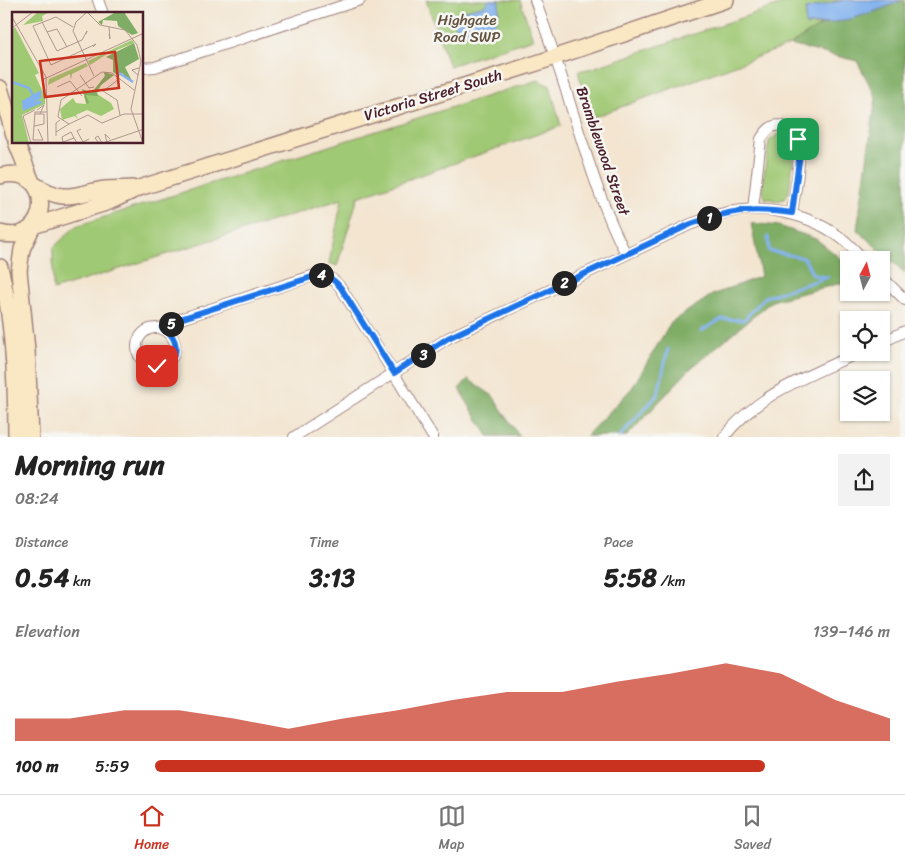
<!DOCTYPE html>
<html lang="en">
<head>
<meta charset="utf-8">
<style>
	:root { --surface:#fff; --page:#f2f2f2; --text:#222; --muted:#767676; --line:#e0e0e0; --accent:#c8321e }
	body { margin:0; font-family:Sriracha,sans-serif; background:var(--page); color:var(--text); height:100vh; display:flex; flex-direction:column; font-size:19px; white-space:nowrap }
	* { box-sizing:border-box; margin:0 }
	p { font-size:16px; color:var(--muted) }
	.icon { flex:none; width:28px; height:28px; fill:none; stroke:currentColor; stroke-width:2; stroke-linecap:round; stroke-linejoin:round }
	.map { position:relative; height:437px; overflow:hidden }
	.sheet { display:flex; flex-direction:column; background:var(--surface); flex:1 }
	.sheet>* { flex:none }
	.needle { width:32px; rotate:7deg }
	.tools { position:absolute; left:840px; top:251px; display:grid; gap:10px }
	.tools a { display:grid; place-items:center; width:50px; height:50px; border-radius:0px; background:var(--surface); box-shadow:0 1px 4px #0004; font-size:25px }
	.pin { position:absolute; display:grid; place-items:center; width:42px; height:42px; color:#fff; margin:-21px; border-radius:10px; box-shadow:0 2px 8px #0006 }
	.km { position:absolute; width:25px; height:25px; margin:-12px; border-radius:50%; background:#222; color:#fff; font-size:14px; line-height:25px; text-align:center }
	.round { display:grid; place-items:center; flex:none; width:52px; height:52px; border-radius:0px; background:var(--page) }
	.head { display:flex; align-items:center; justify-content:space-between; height:85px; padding:0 15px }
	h1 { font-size:28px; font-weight:800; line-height:38px }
	.stats { display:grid; grid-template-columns:repeat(3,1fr); gap:8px; height:85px; padding:5px 15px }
	.stats div { display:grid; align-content:center }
	.stats b { font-size:25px; font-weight:800 }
	.stats small { font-size:14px; font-weight:400 }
	.stats p { font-size:14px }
	.chart { height:140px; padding:10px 15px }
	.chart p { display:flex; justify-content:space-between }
	.chart svg { width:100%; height:90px; margin-top:5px; fill:var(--accent); opacity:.7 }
	ul { padding:0 15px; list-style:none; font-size:16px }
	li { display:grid; grid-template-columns:80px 60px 1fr; align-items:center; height:38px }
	li i { height:12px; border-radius:6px; background:var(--accent) }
	.tab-bar { display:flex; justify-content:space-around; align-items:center; height:70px; border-top:1px solid var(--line); background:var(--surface); font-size:14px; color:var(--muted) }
	.tab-bar a { display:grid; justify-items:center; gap:2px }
	.tab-bar .current { color:var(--accent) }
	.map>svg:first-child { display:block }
</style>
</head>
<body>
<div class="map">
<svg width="905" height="437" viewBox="0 0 905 437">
	<rect width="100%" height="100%" fill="#f6f6f2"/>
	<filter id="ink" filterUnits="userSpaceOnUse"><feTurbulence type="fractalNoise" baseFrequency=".02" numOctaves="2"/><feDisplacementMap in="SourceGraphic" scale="10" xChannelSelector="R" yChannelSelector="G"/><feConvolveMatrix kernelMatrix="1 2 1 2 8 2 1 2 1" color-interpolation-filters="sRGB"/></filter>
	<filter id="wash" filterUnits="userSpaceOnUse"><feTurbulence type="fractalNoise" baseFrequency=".0096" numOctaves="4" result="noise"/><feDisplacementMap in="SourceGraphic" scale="20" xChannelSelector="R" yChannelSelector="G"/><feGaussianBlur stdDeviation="1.12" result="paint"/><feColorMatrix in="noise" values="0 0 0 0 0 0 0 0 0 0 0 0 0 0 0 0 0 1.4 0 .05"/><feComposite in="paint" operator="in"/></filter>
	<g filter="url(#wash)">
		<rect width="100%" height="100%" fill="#f3e5d0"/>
		<path fill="#a0c974" stroke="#757450" d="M 426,0 L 520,0 L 533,39 L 449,66 Z
			M 794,0 L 843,0 L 807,9 L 806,25 L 822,25 L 790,45 L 591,118 L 578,71 L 593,68 Z
			M 538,80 L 550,86 L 561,126 L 358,197 L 337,266 L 329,263 L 342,199 L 53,290 L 53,248 L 76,226 Z
			M 783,134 L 790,138 L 795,147 L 789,192 L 784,199 L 778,201 L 765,198 L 762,188 L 769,141 L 777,135 Z"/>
		<path fill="#80ad66" stroke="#656648" d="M 902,0 L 905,0 L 905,273 L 857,230 L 876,97 L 857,61 L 790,45 L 822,25 L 877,10 Z
			M 751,223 L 779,226 L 816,239 L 849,265 L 849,281 L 772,301 L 690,369 L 627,436 L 586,436 L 632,388 L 671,322 L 712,295 L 761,276 Z
			M 468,379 L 493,396 L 519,436 L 488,436 L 459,389 Z"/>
		<path fill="#83b2ee" stroke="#66688c" d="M 489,0 L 499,0 C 501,30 489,27 464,35 L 453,23 L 455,13 L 485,5 Z
			M 843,0 L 902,0 C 873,14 837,25 805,25 L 806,9 Z"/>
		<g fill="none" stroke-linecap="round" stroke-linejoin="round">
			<path stroke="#83b2ee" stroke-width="3" d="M 768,237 L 769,251 L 804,258 L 813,275 L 826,277
				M 701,331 L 722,319 L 744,320 L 765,297 L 828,277
				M 619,437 L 658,394 L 668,349"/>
		</g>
	</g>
	<g filter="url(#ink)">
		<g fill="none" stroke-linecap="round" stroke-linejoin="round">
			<defs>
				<path id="minor" d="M 98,0 L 103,14
					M 535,0 C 548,36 561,73 572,110 C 588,159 602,208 626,254
					M 142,68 L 155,67 L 360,0
					M 753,209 L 761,139 C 766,131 772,123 783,126 C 811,133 794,192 792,213
					M 881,276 L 905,300
					M137 347a19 19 0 1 1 38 0a19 19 0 1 1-38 0Z
					M 161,328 L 180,319 L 315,275 C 327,275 333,278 341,288 L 433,437
					M 881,343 L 905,331
					M 294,437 L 448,338 L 691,224 C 701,221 710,216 720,214 C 763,203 810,213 845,241 C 852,247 858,254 865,260
					M 724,437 C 758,393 811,375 860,352"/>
				<path id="secondary" d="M 0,88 L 14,135
					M 16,142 L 32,182
					M 0,176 C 56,162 52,248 0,233
					M 35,185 C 66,204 73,194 105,189 C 114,188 123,189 132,188
					M 33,226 L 109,202 L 139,188 L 537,63 L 726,0
					M 0,267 C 13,318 16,384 16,437
					M 31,437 L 27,350 L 19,271 L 22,249 L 33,226"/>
			</defs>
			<use href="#minor" stroke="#9e827e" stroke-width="12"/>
			<use href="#secondary" stroke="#9e827e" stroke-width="18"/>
			<use href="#minor" stroke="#fff" stroke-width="10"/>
			<use href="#secondary" stroke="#fae7c3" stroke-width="15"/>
		</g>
	</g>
	<g fill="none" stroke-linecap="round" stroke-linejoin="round" filter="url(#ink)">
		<defs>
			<path id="route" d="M 157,366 C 180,362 182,338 162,328 L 180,319 L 315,276 C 327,275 333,278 341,288 L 394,373 L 448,338 L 691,224 C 730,210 750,207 792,213 L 800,153 L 798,139"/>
		</defs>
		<use href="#route" stroke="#fff" stroke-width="10"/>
		<use href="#route" stroke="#1a73e8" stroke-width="6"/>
	</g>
	<g text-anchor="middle" stroke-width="5" stroke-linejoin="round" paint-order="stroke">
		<g font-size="15" fill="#645241" stroke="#f6f6f2">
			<text x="467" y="25">Highgate<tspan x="467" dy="17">Road SWP</tspan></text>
		</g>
		<g font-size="15" fill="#4a1f2b" stroke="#f6f6f2">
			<text transform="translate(433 95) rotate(-17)" y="5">Victoria Street South</text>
			<text transform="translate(603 151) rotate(71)" y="5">Bramblewood Street</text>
		</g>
	</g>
	<g transform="translate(12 12)">
		<rect width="131" height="131" fill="#f3e5d0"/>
		<path d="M 26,0 L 38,0 L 30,4 L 31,9 L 11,13 ZM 3,15 L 27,61 L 23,63 L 33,84 L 33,92 L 10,103 L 17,131 L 0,131 L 0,18 ZM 120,28 L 122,31 L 95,42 L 78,53 L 76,49 ZM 74,51 L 76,54 L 60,62 L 59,68 L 58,62 L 36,73 L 37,67 ZM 92,60 L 102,63 L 89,73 L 85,82 L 99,91 L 102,97 L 89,104 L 75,98 L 64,103 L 66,107 L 63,104 L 50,108 L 48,97 L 61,86 L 64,91 L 74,92 L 72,84 L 80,80 L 93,64 Z" fill="#a0c974"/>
		<path d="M 104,0 L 112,0 L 126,21 L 120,23 L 106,14 L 105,9 L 91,8 L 90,13 L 86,10 ZM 122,31 L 127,47 L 113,55 L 121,71 L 110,61 L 107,64 L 101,60 L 101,48 L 94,45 ZM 92,60 L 102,63 L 89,73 L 84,79 L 86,84 L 74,83 L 77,91 L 75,92 L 70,77 L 80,81 L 93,64 Z" fill="#80ad66"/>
		<path d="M 29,78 L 29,86 L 21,91 L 28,88 L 30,91 L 11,99 L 10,89 Z" fill="#83b2ee"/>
		<path fill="none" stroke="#83b2ee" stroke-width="2.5" d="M 107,61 L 121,70M 0,70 L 17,76 L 21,83"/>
		<path fill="none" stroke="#af968e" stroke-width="1" d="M 0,5 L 34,65 L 36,131M 30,10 L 45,39 L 70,28 L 75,19 L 74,22M 61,15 L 44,5 L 21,14 L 39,53 L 84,32 L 81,35M 0,16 L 21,0M 35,20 L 45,17 L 55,35M 97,22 L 98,27 L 97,15M 68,63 L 77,76 L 82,75M 126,63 L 120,58 L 127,56M 82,64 L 61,19 L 64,10 L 75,0 L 88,13 L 113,18 L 125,33 L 129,49 L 119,97 L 131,131M 107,67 L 91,79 L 105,88 L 108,103M 30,68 L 132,21M 45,75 L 58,69 L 70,84M 122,78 L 100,61 L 90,60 L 49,88 L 46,105 L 57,112 L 76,103 L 90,111 L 112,102 L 132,102M 25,98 L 32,93 L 28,102M 22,114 L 32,112 L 32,102 L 23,102M 26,117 L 31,128 L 21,128 L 23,100 L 35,100M 69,117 L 65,119 L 71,130 L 77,127M 44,120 L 57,112M 44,124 L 44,111 L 48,108M 62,126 L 59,120 L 50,125 L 51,130 L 62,126 L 65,131M 19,131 L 11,104 L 23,98M 87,131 L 83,126 L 86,124 L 90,131M 91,131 L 132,117M 95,131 L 93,122 L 98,127"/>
		<path fill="#c8321e" fill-opacity="0.15" stroke="#c8321e" stroke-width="2.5" d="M 103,40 L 107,76 L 33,85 L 28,49 Z"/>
		<rect width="131" height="131" fill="none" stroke="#4a1f2b" stroke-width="2.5"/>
	</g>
</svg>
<div class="tools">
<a><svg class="needle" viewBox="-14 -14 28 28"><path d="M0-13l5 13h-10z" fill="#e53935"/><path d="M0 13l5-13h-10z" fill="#767676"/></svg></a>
<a><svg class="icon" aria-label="locate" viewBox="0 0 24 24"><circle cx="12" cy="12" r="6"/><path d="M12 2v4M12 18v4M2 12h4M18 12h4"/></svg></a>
<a><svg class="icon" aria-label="layers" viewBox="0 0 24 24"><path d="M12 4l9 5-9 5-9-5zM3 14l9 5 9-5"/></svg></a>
</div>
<div class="pin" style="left:798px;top:139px;background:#1e9e55"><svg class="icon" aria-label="arrive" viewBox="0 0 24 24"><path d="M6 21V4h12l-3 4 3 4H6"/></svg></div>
<div class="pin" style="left:157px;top:366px;background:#d93025"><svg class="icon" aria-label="check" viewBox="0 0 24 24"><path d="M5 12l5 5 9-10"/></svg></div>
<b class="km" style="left:709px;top:218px">1</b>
<b class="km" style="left:564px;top:283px">2</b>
<b class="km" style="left:423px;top:355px">3</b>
<b class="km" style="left:321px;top:275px">4</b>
<b class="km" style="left:171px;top:324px">5</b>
</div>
<section class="sheet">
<div class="head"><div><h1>Morning run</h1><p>08:24</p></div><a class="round"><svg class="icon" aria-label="share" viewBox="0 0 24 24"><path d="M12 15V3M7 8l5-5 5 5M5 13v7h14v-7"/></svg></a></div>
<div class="stats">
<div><p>Distance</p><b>0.54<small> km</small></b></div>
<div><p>Time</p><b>3:13</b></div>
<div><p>Pace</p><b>5:58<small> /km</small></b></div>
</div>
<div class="chart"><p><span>Elevation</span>139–146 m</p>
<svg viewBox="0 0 160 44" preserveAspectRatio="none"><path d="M0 44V33L10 33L20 29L30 29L40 33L50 38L60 33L70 29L80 24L90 20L100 20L110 15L120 11L130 6L140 11L150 24L160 33V44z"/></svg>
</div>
<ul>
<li><b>100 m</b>5:59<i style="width:83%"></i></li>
</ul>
</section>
<nav class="tab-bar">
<a class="current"><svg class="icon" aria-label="home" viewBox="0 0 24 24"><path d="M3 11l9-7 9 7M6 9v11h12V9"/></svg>Home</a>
<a><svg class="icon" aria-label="map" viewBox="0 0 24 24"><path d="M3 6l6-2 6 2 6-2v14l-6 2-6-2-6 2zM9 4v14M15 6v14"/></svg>Map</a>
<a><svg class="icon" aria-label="saved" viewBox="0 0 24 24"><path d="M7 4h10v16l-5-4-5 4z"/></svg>Saved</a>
</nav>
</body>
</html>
